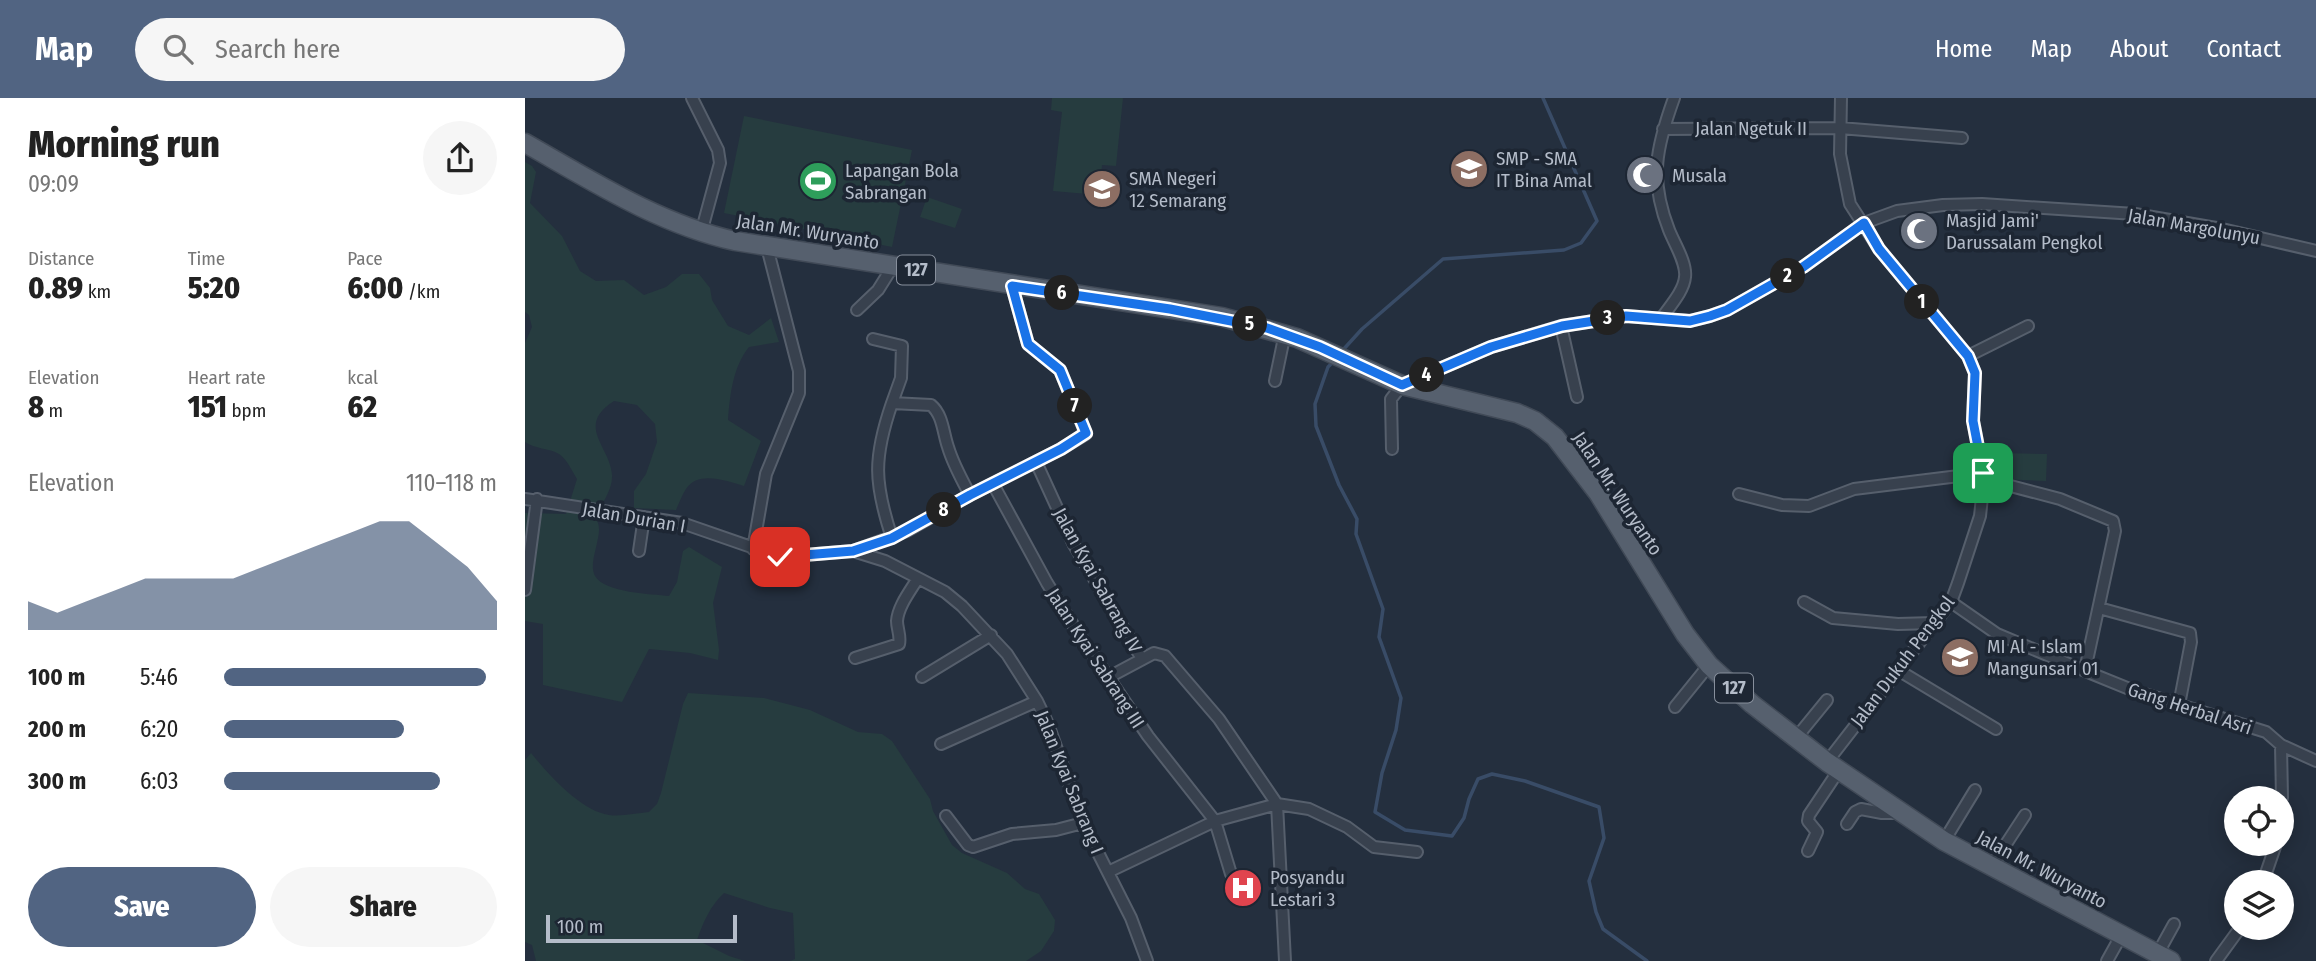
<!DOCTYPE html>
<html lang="en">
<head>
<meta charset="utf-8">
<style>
	:root { --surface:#fff; --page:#f6f6f6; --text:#222; --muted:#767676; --accent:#516482 }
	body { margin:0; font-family:"Fira Sans Condensed",sans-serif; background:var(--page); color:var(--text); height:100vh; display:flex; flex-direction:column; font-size:26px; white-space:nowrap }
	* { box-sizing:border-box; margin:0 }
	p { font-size:23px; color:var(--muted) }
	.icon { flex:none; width:38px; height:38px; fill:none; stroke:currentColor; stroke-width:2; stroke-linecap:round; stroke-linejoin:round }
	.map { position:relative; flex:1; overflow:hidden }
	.details { display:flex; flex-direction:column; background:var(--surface); width:525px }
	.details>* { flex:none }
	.controls { position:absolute; left:1699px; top:688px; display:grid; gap:14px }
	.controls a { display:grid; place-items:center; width:70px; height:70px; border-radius:50%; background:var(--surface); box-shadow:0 4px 18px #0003; font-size:35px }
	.scale { position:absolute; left:21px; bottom:18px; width:191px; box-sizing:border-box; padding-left:7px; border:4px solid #b4bcc9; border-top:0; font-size:19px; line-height:24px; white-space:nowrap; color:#b4bcc9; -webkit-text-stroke:5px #1d2633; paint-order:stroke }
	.pin { position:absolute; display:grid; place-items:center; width:60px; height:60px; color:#fff; margin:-30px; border-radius:14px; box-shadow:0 4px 10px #0006 }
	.km { position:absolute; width:35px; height:35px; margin:-18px; border-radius:50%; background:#222; color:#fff; font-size:19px; line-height:35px; text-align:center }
	.round { display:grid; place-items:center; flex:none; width:74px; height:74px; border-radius:37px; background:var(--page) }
	.head { display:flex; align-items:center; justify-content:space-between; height:119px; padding:0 28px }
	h1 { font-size:38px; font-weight:800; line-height:52px }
	.metrics { display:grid; grid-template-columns:repeat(3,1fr); gap:10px; height:119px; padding:7px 28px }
	.metrics div { display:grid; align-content:center }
	.metrics b { font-size:30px; font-weight:800 }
	.metrics small { font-size:19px; font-weight:400 }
	.metrics p { font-size:19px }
	.chart { height:196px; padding:14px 28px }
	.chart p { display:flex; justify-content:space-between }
	.chart svg { width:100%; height:126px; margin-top:7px; fill:var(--accent); opacity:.7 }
	.action { display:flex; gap:14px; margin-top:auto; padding:14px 28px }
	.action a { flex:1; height:80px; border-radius:42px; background:var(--accent); color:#fff; font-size:28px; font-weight:800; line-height:80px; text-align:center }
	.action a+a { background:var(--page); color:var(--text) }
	ul { padding:0 28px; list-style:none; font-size:23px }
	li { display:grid; grid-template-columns:112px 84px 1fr; align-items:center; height:52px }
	li i { height:18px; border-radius:9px; background:var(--accent) }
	header { display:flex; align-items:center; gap:42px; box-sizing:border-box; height:98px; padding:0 35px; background:var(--accent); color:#fff }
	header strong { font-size:33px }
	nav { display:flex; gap:38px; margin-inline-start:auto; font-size:24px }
	.search { width:490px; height:63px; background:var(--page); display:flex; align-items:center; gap:18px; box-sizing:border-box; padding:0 24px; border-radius:38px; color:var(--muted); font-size:26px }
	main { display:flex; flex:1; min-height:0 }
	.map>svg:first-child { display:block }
</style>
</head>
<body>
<header>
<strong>Map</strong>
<div class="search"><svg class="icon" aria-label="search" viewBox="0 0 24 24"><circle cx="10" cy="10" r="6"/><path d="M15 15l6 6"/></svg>Search here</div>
<nav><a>Home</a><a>Map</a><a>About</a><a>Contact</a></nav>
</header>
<main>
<section class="details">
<div class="head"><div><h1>Morning run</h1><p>09:09</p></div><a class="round"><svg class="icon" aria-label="share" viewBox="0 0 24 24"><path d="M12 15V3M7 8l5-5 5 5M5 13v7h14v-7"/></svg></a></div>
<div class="metrics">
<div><p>Distance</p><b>0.89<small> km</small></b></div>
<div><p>Time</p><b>5:20</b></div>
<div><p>Pace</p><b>6:00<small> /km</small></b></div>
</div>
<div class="metrics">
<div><p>Elevation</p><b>8<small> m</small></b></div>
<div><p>Heart rate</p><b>151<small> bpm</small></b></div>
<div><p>kcal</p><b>62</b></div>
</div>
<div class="chart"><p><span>Elevation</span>110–118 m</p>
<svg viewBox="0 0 160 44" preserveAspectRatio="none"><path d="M0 44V34L10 38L20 34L30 30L40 26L50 26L60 26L70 26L80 22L90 18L100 14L110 10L120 6L130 6L140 14L150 22L160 34V44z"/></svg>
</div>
<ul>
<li><b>100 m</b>5:46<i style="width:96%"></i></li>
<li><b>200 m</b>6:20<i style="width:66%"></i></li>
<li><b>300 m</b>6:03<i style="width:79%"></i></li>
</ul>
<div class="action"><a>Save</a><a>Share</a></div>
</section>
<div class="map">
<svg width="1791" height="863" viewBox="0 0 1791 863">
	<rect width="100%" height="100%" fill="#242f3e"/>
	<path fill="#263c3f" d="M 527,0 L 598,0 L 591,68 L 577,67 L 574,97 L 528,93 L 537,14 L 526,12 Z
		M 219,18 L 387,52 L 367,149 L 199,115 Z
		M 0,64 L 7,68 L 11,74 L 5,105 L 37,138 L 55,173 L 71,183 L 99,182 L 119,197 L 141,189 L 157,176 L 174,176 L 185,190 L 187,202 L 203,228 L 224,237 L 246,220 L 254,244 L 224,249 C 208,269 205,296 203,322 L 236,343 L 219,388 C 202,383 173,372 161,391 C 157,397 154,405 151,412 L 109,410 L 109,393 L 121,376 L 132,344 L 130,326 L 112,307 L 89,303 C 50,328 85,348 87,377 C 88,391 76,407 70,419 C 76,428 74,435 72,445 C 70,455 65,469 70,478 C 80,495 127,496 144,498 L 152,484 L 158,453 L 164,449 L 197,469 L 188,505 L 194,552 L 193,562 L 165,555 L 124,551 L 97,604 L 18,587 L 18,526 L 0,523 L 0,415 L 41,416 L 52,381 C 47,373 42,361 34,356 C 24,350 10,351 0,344 L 0,245 L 7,229 L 4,217 L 0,214 Z
		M 402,99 L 437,111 L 430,130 L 395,119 Z
		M 1475,355 L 1522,356 L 1521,383 L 1474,381 Z
		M 163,595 L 239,600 L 285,612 L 333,634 L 357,636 L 367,643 L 405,701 L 408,713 L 427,747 L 437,755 L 482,775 L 500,791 L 514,796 L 530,822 L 529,833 L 516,853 L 501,863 L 265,863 L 270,861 L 268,815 L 245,810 L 199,795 C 185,808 178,825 172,842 L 204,858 L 220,863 L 11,863 L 7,847 L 0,844 L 0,662 L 6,655 C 23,676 56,713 84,717 C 96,719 111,715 124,714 L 132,706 L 136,695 L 158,606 Z"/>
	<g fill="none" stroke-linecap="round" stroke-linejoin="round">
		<path stroke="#394c67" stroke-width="3.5" d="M 817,253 L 837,231 L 918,161 L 1039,152 L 1056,145 L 1072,123 L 1018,0
			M 810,262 L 803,269 L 790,306 L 791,328 L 814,387 L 832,421 L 831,436 L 858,511 L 854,539 L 876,600 L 871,632 L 857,675 L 850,714 L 880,732 L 927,738 L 939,720 L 944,701 L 953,681 L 967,676 L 1000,683 L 1074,709 L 1079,740 L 1064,783 L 1071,814 L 1078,831 L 1122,863"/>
		<defs>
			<path id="street" d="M 167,0 L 193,52 L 195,65 L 176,135
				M 1138,31 L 1315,30 L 1437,40
				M 332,212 L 353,192 L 368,168
				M 1136,221 C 1144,209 1159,193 1160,179 C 1162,165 1149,145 1144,132 C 1124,81 1131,50 1149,0
				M 1036,228 L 1052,299
				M 348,241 L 377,248 L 376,280 L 367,305 L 406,307 C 418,317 418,335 423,349 C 428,366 437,382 445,397
				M 1443,258 L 1503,228
				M 750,283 L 760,235
				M 867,351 L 866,301 L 877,287 L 966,249 L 1036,228 L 1101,218 L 1165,223 L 1185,218 L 1202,212 L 1278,169 L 1339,125 L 1372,113 L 1418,107 L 1457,106 L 1610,116 L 1697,131 L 1791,153
				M 511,364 L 549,447 L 617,561
				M 1459,381 L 1535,401 L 1588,423 L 1590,433 L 1560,572
				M 468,386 L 522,485 L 550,530 L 623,638 L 690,723 L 706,776
				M 1214,396 L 1257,407 L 1284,408 L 1329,391 L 1458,375
				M 0,401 L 157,425 L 255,459 L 328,453 L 360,463 L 420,494 L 437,508 L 482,556 L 512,603 L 523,626 L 558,725 L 606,820 L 622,863
				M 367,440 C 349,385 348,360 367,305
				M 228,451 L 241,376 L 274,295 L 274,273 L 242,149
				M 114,453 L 119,419
				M 328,453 L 382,433 L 445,397 L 536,351 L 561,336 L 535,272 L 503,246 L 487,188
				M 0,492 L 12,401
				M 1279,504 L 1308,520 L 1373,526 L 1409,525
				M 1426,504 L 1472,536 L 1570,577 L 1607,592 L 1741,634 L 1756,647 L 1757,700
				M 1574,510 L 1665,535 L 1666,544 L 1654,607
				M 330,560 L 374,546 C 376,538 372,531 372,523 C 373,508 386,492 393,480
				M 1373,572 L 1471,631
				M 397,579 L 466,537
				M 584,579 L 629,555 L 640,558 L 694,621 L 752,706
				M 1150,609 L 1184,567
				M 1271,640 L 1302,602
				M 416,646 L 512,603
				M 1756,647 L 1791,663
				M 1302,664 L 1426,504 L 1433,485 L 1455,418 L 1459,381 L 1448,322 L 1450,275 L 1443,258 L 1354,151 L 1325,106 L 1315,56 L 1316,0
				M 752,706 L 760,863
				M 421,718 L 443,747 L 448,749 L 487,736 L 531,732 L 558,725
				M 1322,726 L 1330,714 L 1336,711 L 1357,715 L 1375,715
				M 1419,743 L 1450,692
				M 1283,753 L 1292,734 L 1283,723 L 1284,717 L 1314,672
				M 1466,769 L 1500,717
				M 583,774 L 690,723 L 752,706 L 784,711 L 822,729 L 849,749 L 892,754
				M 1738,784 L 1751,746
				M 1633,855 L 1649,826
				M 1582,863 L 1597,836
				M 1691,863 L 1715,830"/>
			<path id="primary" d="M 0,45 C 67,83 134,126 210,143 L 697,219 L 772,240 L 877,287 L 992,315 L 1010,323 L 1030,339 L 1073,395 L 1160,536 L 1184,567 L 1227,606 L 1302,664 L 1419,743 L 1646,863"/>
		</defs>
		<use href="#street" stroke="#565f6c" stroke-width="14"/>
		<use href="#primary" stroke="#414a57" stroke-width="21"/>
		<use href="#street" stroke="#38414e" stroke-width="10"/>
		<use href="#primary" stroke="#56606e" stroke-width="18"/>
	</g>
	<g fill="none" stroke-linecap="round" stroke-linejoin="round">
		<defs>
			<path id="route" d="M 255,459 L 328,453 L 367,440 L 445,397 L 536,351 L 561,335 L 535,272 L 503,246 L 487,188 L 645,211 L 742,230 L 795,249 L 877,287 L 966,249 L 1037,228 L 1101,218 L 1165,223 L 1185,218 L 1202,212 L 1278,169 L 1339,125 L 1354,151 L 1443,258 L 1450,275 L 1448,323 L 1458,375"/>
		</defs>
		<use href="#route" stroke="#fff" stroke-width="14"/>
		<use href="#route" stroke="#1a73e8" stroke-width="9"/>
	</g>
	<defs>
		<symbol id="school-disc" viewBox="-11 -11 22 22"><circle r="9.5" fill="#8d6e63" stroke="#1d2633"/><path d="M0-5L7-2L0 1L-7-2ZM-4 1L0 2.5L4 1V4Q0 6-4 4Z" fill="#fff"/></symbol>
		<symbol id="mosque-disc" viewBox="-11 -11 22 22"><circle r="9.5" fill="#6b7280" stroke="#1d2633"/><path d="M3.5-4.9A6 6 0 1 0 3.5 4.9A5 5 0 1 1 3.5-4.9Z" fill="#fff"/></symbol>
		<symbol id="stadium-disc" viewBox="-11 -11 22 22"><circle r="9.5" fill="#2e9e5b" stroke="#1d2633"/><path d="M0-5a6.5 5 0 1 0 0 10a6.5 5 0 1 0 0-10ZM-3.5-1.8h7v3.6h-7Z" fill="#fff"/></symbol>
		<symbol id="hospital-disc" viewBox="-11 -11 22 22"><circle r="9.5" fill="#e0444e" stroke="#1d2633"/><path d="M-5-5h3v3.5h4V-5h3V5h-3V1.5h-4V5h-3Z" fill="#fff"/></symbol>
	</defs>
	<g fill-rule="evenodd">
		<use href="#school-disc" x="922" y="49" width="44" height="44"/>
		<use href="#mosque-disc" x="1098" y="55" width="44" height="44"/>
		<use href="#stadium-disc" x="271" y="61" width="44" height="44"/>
		<use href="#school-disc" x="555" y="69" width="44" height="44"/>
		<use href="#mosque-disc" x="1372" y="111" width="44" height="44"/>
		<use href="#school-disc" x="1413" y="537" width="44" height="44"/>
		<use href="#hospital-disc" x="696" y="768" width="44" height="44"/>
	</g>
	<g text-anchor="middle" stroke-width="7" stroke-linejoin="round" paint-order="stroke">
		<g fill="#1d2633" stroke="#878f9c" stroke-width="2">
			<rect x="372" y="157.5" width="38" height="29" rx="5"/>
			<rect x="1190" y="575.5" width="38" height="29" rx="5"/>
		</g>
		<g font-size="18" font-weight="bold" fill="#b4bcc9">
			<text x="391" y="178">127</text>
			<text x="1209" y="596">127</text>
		</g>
		<g font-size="19" fill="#b4bcc9" stroke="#1d2633">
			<text x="1226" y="37">Jalan Ngetuk II</text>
			<text transform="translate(1669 128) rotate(10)" y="7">Jalan Margolunyu</text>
			<text transform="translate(283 133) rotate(9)" y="7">Jalan Mr. Wuryanto</text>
			<text transform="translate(1093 395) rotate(56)" y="7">Jalan Mr. Wuryanto</text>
			<text transform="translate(109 419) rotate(10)" y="7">Jalan Durian I</text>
			<text transform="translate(573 482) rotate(61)" y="7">Jalan Kyai Sabrang IV</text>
			<text transform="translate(571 560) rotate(57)" y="7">Jalan Kyai Sabrang III</text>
			<text transform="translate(1377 563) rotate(-53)" y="7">Jalan Dukuh Pengkol</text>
			<text transform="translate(1665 610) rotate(18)" y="7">Gang Herbal Asri</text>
			<text transform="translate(545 684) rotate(68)" y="7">Jalan Kyai Sabrang I</text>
			<text transform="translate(1517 771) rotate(28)" y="7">Jalan Mr. Wuryanto</text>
		</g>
		<g font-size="19" fill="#b4bcc9" stroke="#1d2633" text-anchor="start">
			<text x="971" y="67">SMP - SMA<tspan x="971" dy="22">IT Bina Amal</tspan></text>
			<text x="320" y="79">Lapangan Bola<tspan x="320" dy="22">Sabrangan</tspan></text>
			<text x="1147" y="84">Musala</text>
			<text x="604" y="87">SMA Negeri<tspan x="604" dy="22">12 Semarang</tspan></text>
			<text x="1421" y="129">Masjid Jami'<tspan x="1421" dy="22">Darussalam Pengkol</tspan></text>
			<text x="1462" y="555">MI Al - Islam<tspan x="1462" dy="22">Mangunsari 01</tspan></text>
			<text x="745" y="786">Posyandu<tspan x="745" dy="22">Lestari 3</tspan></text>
		</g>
	</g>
</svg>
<div class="controls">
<a><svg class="icon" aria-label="locate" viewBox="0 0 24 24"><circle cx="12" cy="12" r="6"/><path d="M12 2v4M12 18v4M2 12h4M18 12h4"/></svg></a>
<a><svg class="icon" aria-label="layers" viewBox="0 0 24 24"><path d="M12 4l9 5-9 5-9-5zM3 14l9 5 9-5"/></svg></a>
</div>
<div class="scale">100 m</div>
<div class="pin" style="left:1458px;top:375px;background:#1e9e55"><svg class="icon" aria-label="arrive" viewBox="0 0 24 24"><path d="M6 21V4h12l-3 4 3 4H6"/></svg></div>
<div class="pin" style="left:255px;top:459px;background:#d93025"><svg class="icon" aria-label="check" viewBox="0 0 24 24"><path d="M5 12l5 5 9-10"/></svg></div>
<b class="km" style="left:1397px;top:204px">1</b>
<b class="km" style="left:1263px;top:178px">2</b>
<b class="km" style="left:1083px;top:220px">3</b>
<b class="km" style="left:902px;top:277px">4</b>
<b class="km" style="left:725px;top:226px">5</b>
<b class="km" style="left:537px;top:195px">6</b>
<b class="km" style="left:550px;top:308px">7</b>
<b class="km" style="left:419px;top:412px">8</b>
</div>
</main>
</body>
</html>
